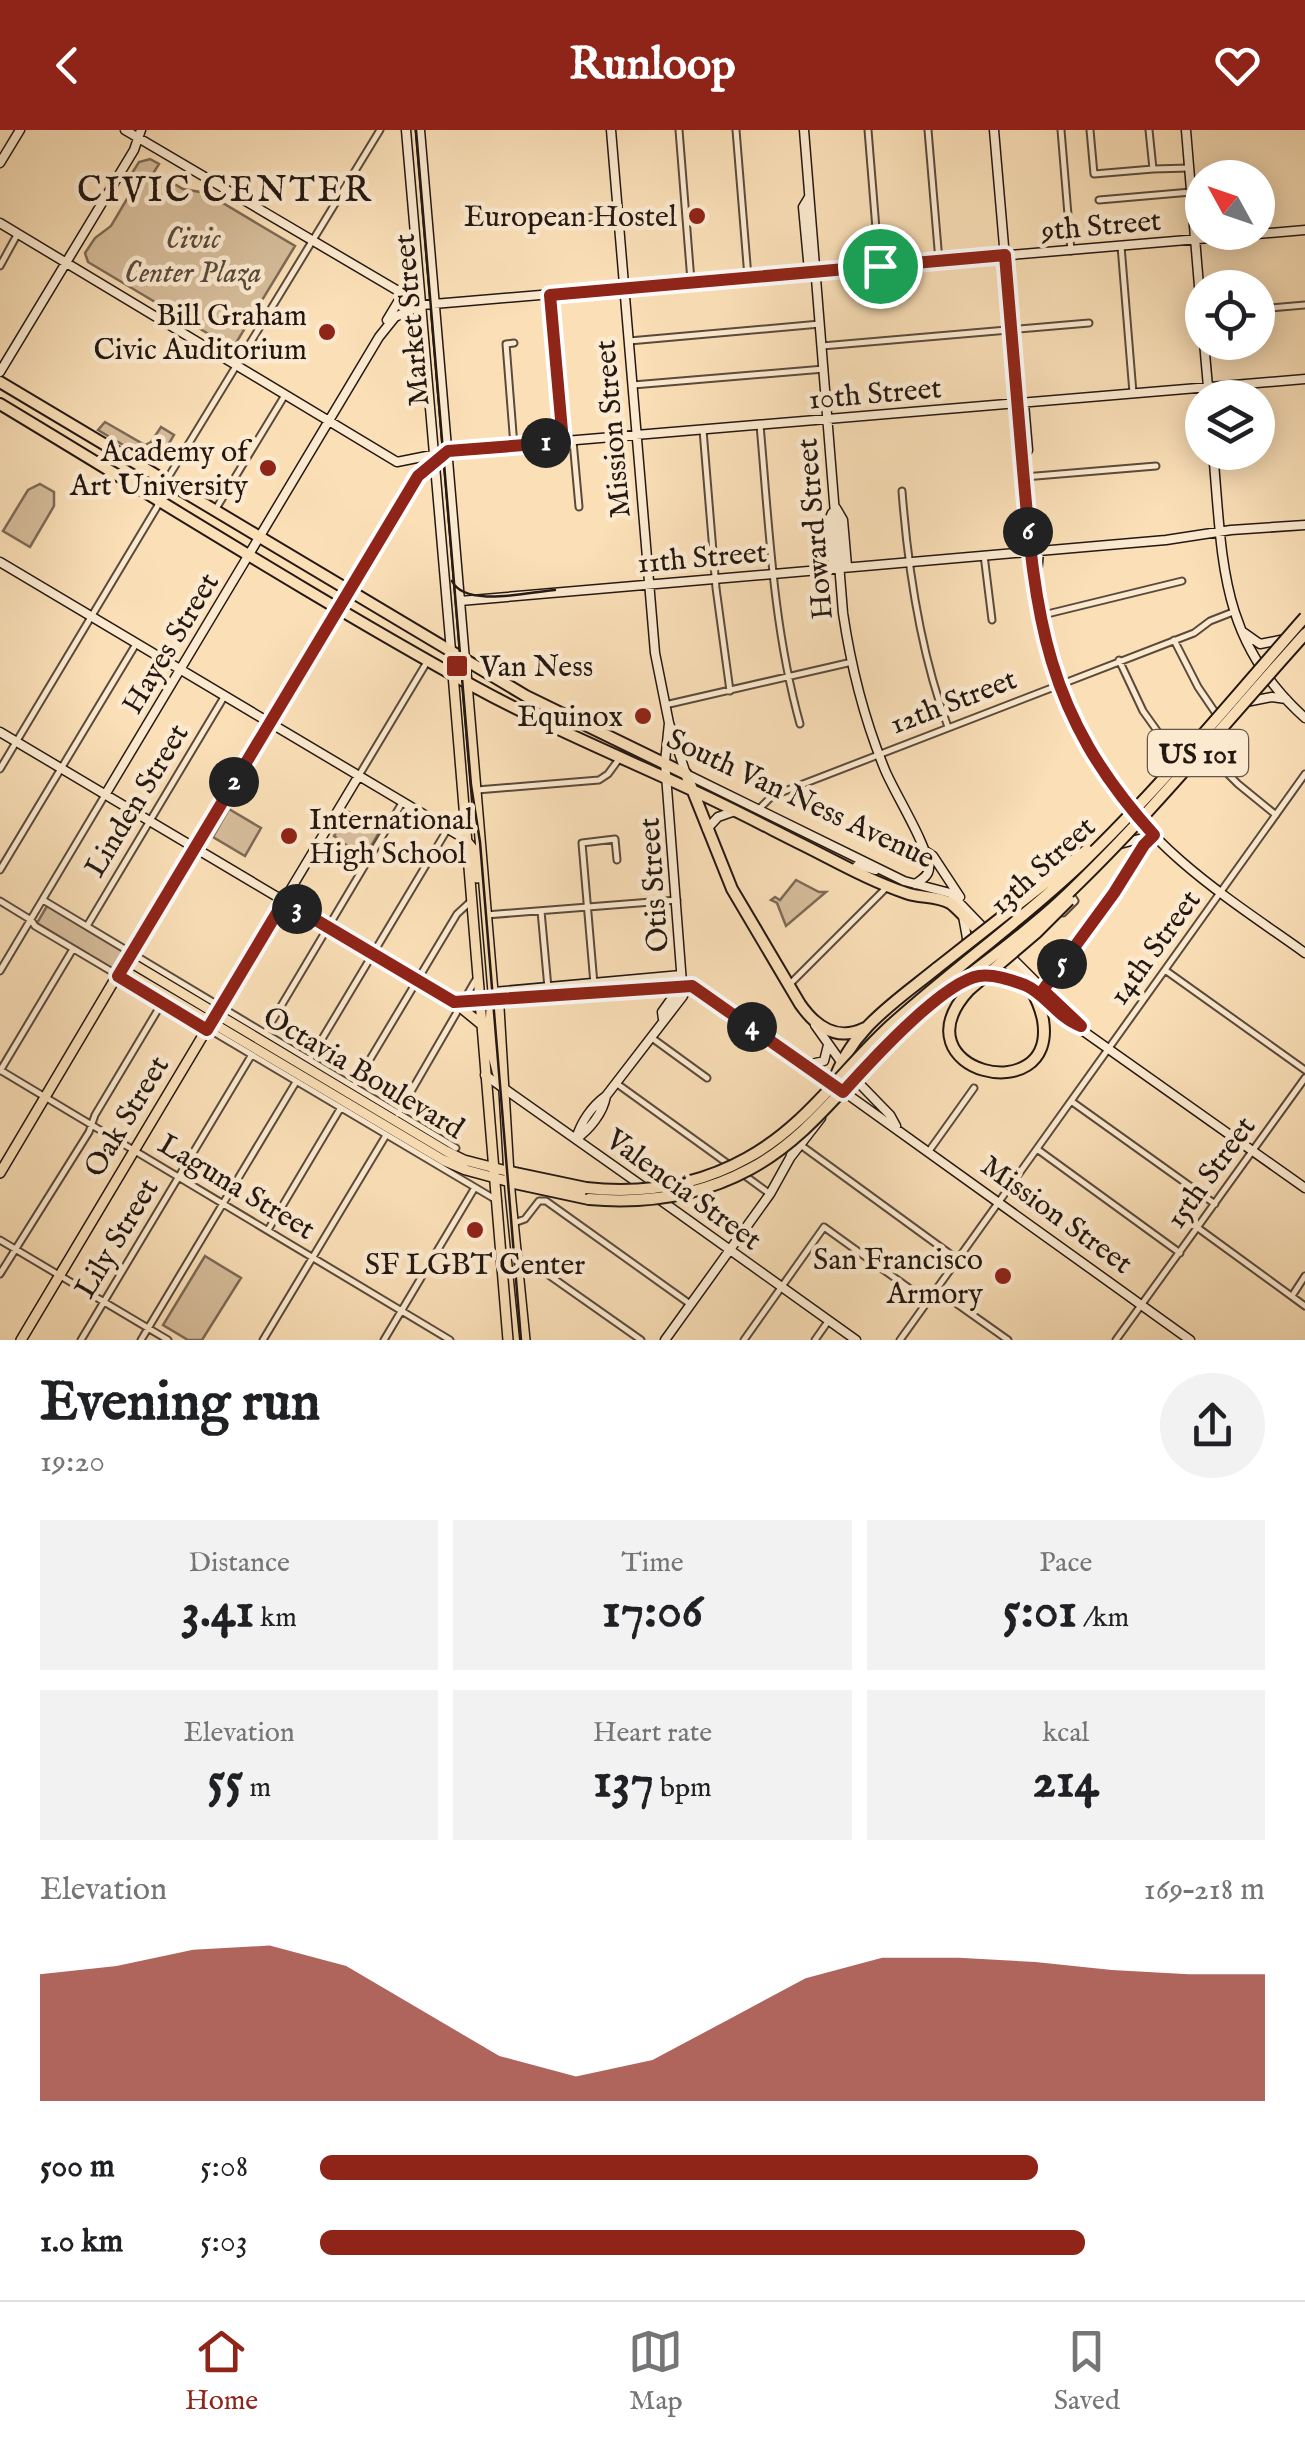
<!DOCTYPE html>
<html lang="en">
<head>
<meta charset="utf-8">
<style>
	:root { --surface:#fff; --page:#f2f2f2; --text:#202124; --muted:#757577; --line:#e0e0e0; --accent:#8f2418 }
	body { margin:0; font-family:"IM FELL English",serif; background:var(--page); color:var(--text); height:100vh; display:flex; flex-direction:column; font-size:38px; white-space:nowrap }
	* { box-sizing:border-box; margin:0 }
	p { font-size:32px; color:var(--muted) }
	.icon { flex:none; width:55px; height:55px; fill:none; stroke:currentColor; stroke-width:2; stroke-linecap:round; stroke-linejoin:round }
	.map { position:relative; height:1210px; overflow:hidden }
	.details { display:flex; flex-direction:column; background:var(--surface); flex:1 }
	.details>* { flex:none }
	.needle { width:65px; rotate:310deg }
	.controls { position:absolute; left:1185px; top:30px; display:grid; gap:20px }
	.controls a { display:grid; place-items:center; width:90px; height:90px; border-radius:50%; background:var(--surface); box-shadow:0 5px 25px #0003; font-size:50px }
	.pin { position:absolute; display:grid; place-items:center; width:85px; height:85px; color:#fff; margin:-42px; border:5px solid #fff; border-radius:50%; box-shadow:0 2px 10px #0007 }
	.km { position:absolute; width:50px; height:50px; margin:-25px; border-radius:50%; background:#222; color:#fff; font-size:28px; line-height:50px; text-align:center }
	.round { display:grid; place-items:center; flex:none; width:105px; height:105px; border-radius:52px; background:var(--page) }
	.summary { display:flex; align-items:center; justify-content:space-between; height:170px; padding:0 40px }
	h1 { font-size:55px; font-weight:700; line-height:75px }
	.figures { display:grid; grid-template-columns:repeat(3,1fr); gap:15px; height:170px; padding:10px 40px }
	.figures div { display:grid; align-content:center; border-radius:0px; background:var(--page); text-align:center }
	.figures b { font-size:50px; font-weight:700 }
	.figures small { font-size:28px; font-weight:400 }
	.figures p { font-size:28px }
	.chart { height:280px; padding:20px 40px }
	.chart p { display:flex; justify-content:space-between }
	.chart svg { width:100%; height:180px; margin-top:10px; fill:var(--accent); opacity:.7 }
	ul { padding:0 40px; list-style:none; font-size:32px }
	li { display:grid; grid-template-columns:160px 120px 1fr; align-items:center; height:75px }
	li i { height:25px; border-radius:12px; background:var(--accent) }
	header { display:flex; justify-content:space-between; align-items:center; height:130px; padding:0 40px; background:var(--accent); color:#fff; font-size:45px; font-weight:700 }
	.tabs { display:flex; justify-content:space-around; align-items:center; height:140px; border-top:2px solid var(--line); background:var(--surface); font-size:28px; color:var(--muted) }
	.tabs a { display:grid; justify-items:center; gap:5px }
	.tabs .on { color:var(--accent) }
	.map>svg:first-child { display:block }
</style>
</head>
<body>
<header><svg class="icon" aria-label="back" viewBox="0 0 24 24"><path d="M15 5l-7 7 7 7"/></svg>Runloop<svg class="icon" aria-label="heart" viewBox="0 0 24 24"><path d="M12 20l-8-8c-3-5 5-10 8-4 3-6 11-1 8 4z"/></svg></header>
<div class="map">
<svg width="1305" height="1210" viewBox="0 0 1305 1210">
	<rect width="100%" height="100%" fill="#fadfb7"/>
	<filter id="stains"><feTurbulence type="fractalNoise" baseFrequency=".002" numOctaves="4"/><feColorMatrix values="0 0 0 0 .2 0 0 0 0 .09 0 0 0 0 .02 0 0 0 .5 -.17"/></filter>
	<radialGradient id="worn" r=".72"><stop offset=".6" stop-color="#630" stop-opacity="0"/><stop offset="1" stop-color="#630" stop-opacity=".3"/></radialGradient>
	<path fill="#d6bd9b" stroke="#7d6a57" stroke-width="2.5" d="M 150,29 L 159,34 L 154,42 L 183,59 L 206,63 L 295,116 L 236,213 L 227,215 L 88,132 L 85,123 L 95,108 L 111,96 L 133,59 L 125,54 L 139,32 Z
		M 105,292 L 145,315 L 151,312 L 161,297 L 174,305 L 161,327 L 150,331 L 98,300 Z
		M 40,354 L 54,362 L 54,376 L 30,417 L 3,401 L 28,360 Z
		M 229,679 L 261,698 L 245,726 L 213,707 Z
		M 349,682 L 380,701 L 364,728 L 334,706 Z
		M 796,750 L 819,762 L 826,762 L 786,796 L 777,773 L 771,770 L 775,767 L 780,770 Z
		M 47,776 L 124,822 L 113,839 L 37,793 Z
		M 205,1126 L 241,1148 L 202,1210 L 188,1210 L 163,1195 Z"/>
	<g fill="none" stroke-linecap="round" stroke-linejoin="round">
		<defs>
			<path id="street" d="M 679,0 L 691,151
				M 736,0 L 748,147
				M 868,0 L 879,136
				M 928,0 L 939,131
				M 1061,0 L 1071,121
				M 1090,0 L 1094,44 L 1153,39 L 1149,0
				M 1153,39 L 1189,38
				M 1099,70 L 1191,62
				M 523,93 L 618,85
				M 1121,116 L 1133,263
				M 0,136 L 17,105
				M 550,166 L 563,312
				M 1258,179 L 1305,175
				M 629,211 L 820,194
				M 822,216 L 1089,193
				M 633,255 L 824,239
				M 760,295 C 769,395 773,497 800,594
				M 703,300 L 716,458 L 730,561
				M 573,311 L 579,377
				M 514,316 L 506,214 L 514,213
				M 1024,347 L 1156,336
				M 902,361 C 908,440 920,522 948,597
				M 214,382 L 285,265
				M 984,425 L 992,490
				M 1039,486 L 1182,451
				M 1174,510 L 1198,557 L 1217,585
				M 1119,530 L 1143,581 L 1178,630
				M 665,575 L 852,532
				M 1205,621 L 1238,654 L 1276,685
				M 0,639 L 157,377 L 169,346 L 380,0
				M 358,647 L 427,532
				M 477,660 L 599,650 L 608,644 L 619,629
				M 759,679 L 772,666 L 1194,503 L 1210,491 L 1233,482
				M 0,740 L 136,514
				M 43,770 L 456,1018
				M 0,771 L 31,790 L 35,796 L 498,1071
				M 541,781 L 548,858
				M 1063,783 L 1075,771 L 1069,762
				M 486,785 L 677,770
				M 87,796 L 224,567
				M 1165,840 L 1305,940
				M 0,841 L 105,665
				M 594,854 L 582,713 L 615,709 L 617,730
				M 790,854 L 888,756
				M 1043,860 L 1152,707
				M 265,903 L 402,673
				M 652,908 L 707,948
				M 310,929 L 447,700
				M 0,940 L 450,1210
				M 0,941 L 73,819
				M 616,953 L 731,1036
				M 354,956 L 457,784 L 470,772
				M 1071,971 L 1215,1074
				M 398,984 L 475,851
				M 802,1016 L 957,1129
				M 1037,1019 L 1180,1123
				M 929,1021 L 974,958
				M 744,1045 L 770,1064
				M 514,1093 L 525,1089 L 539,1071 L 546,1071 L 690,1174
				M 1198,1098 L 1305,1176
				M 268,1100 L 340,979
				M 0,1110 L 168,1210
				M 518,1133 L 533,1134 L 641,1210
				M 0,1144 L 89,1002 L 95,985 L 162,873
				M 936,1159 L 1008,1210
				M 1292,1166 L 1305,1146
				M 81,1210 L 251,926
				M 141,1210 L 296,952
				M 263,1210 L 385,1007
				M 384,1210 L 474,1059
				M 744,1210 L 824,1097 L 927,1171
				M 815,1210 L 829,1190
				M 900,1210 L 1305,644
				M 1116,1210 L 1305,948"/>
			<path id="secondary" d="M 125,0 L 422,175
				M 406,0 L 453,544
				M 420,0 L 465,530
				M 611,0 L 655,523 L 669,593 L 686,644 L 904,751 L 950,763 L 997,812
				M 804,0 L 843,483 C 851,537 864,589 885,640 C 895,664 928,716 929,738 C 929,746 921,750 915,754
				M 994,0 L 1033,453 C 1048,560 1099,660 1181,731 C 1220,765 1263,793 1305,823
				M 1186,0 L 1202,192
				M 0,33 L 20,0
				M 0,93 L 397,332 L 457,320 L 1305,249
				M 809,141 L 803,77 L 809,67
				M 387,190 L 416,142
				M 1204,212 L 1209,268
				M 0,242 L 134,20 L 141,0
				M 1213,322 C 1223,429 1218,510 1305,588
				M 1022,330 L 1028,320 L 1024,273
				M 836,378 L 843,390 L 847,436
				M 832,383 L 829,390 L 833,438
				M 0,432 L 465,709
				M 1036,456 L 1039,421
				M 460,471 L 1166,410 L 1231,400 L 1305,395
				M 1243,502 L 1260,514 L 1285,509
				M 1246,572 L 1272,567 L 1286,569
				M 0,602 L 454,872 L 682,854 L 702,860 L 1190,1210
				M 105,665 L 379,207 L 395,187 L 422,175 L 1305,100
				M 707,699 L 718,687 L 735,681
				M 1120,714 L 1154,705
				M 924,720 L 933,726 L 960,767
				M 853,740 L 858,735 L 875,740
				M 963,786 L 967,808 L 964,833
				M 1006,822 L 1081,897
				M 124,834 L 412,354 L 445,323
				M 983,846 L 1002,848 L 1031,858 L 1069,891 L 1305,1058
				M 493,862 L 681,845
				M 663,889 L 662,882 L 682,854
				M 211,892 L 358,647
				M 815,895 L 844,936
				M 807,935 L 824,931 L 828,915
				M 485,945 L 645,1058
				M 853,947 L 890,985 L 896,996
				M 576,1009 C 581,992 592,976 606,966 L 683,866 L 665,632 L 669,593
				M 576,1009 C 590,999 603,983 606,966
				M 790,1028 L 821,988
				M 656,1067 L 856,1210
				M 665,1210 L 770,1064 L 790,1028 L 796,1010"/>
			<path id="primary" d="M 465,530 L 493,862 C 488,894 490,928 503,958
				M 453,544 L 508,1210
				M 465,709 L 474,720 L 477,748
				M 124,834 L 130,844 L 443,1030 L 466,1040 L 510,1052
				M 124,834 L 135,835 L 446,1021 L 464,1030 L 510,1042
				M 494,864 L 499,878 L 510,1061 L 525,1210
				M 454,872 L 481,894
				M 0,1043 L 124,834
				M 21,1210 L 211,892"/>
			<path id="highway" d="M 0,252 L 526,566 L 686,644 L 732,759 L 800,874 C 816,897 837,912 865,898
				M 0,274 C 158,369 314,468 475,557 C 546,596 621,627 694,661 C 731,678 767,697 803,715 C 837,732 870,751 906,763 C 920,768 937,766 950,773 C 958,778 1028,853 1032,861 C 1037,870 1041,880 1043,890 C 1058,981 894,942 969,860
				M 833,953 C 852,898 894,873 937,838
				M 510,1042 L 586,1058
				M 510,1052 L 589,1069"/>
		</defs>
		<use href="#street" stroke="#5a4a3c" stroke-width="9"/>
		<use href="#secondary" stroke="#241813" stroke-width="11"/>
		<use href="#primary" stroke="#241813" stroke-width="12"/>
		<use href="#highway" stroke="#241813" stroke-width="14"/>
		<use href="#street" stroke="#fcead0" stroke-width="5"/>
		<use href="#secondary" stroke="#fcead0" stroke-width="8"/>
		<use href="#primary" stroke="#fadfb7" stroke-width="9"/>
		<use href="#highway" stroke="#fadfb7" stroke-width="10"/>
		<path stroke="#241813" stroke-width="2.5" d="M 416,0 L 471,655 L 480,712 L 521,1210
			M 452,451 C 465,478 529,462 555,460"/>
		<defs>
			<path id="highway-bridge" d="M 937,838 L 1087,720
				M 969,860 L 1036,803 L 1069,770
				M 586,1058 C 642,1064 697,1056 747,1028 C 806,996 842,940 891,895 C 953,839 1021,791 1081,734 C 1161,657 1232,570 1305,487
				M 589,1069 C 645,1074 700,1066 750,1039 C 810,1007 846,951 895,906 C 946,858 1007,820 1059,772 C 1147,689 1224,594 1305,504"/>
		</defs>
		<use href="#highway-bridge" stroke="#241813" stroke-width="14" stroke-linecap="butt"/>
		<use href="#highway-bridge" stroke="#fadfb7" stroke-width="10"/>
	</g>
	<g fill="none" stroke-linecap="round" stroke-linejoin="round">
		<defs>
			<path id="route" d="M 1005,125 C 1010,189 1016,253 1021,316 C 1035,479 1039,578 1154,705 L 1144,715 L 1114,763 L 1043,860 L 1081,896 C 1058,888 1046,864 1025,855 C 1011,850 994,844 979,846 C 942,852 869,933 843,962 L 692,856 L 454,872 L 284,771 L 207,900 L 118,846 L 418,346 L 448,321 L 563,312 L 550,165 Z"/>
		</defs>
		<use href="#route" stroke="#fff" stroke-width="20"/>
		<use href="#route" stroke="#8f2418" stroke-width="12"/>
	</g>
	<g fill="#8f2418" stroke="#fcead0" stroke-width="4">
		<circle cx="697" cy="86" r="10"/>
		<circle cx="327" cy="202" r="10"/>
		<circle cx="268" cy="338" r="10"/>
		<rect x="445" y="524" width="24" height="24" rx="5"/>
		<circle cx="643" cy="586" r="10"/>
		<circle cx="289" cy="706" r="10"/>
		<circle cx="475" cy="1100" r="10"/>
		<circle cx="1003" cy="1146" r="10"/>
	</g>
	<g text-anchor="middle" stroke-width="9" stroke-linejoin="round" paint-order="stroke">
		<rect fill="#fcead0" stroke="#65574c" stroke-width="2.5" x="1148" y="600" width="100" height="46" rx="8"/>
		<g font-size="28" font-weight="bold" fill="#241813">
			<text x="1198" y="633">US 101</text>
		</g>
		<g font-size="30" fill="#241813" stroke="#fcead0" text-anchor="end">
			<text x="677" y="96">European Hostel</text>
			<text x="307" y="195">Bill Graham<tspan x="307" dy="34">Civic Auditorium</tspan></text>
			<text x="248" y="331">Academy of<tspan x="248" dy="34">Art University</tspan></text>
			<text x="480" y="546" text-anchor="start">Van Ness</text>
			<text x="623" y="596">Equinox</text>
			<text x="309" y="699" text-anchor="start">International<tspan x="309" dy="34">High School</tspan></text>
			<text x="983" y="1139">San Francisco<tspan x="983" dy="34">Armory</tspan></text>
			<text x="475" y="1144" text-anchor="middle">SF LGBT Center</text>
		</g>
		<g font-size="30" fill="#241813" stroke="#fcead0">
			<text transform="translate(1101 95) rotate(-5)" y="10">9th Street</text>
			<text transform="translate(411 190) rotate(-95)" y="10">Market Street</text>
			<text transform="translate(875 263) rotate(-5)" y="10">10th Street</text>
			<text transform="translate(612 299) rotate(-95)" y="10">Mission Street</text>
			<text transform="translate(814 399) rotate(-95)" y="10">Howard Street</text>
			<text transform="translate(702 427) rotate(-5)" y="10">11th Street</text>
			<text transform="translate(170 513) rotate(-59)" y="10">Hayes Street</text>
			<text transform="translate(953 571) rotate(-21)" y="10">12th Street</text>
			<text transform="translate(801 668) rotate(25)" y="10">South Van Ness Avenue</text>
			<text transform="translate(136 670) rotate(-59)" y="10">Linden Street</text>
			<text transform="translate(1042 735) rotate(-42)" y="10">13th Street</text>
			<text transform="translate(653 755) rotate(-94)" y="10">Otis Street</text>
			<text transform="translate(1154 817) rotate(-54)" y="10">14th Street</text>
			<text transform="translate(364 942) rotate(31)" y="10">Octavia Boulevard</text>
			<text transform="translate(126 986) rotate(-59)" y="10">Oak Street</text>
			<text transform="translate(1210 1042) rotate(-54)" y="10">15th Street</text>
			<text transform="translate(237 1056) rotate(31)" y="10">Laguna Street</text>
			<text transform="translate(684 1059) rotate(36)" y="10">Valencia Street</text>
			<text transform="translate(1057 1084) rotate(36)" y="10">Mission Street</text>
			<text transform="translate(116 1108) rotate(-59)" y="10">Lily Street</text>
		</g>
		<g font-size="30" font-style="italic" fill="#594a3c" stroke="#fcead0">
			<text x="193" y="118">Civic<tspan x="193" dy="34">Center Plaza</tspan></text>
		</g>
		<g font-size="35" letter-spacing="2.5" fill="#241813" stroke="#fcead0">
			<text x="225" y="71">CIVIC CENTER</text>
		</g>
	</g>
	<rect width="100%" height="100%" filter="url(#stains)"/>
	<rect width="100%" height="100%" fill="url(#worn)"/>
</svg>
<div class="controls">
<a><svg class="needle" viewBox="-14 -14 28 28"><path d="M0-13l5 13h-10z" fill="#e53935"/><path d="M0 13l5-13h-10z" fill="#757577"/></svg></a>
<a><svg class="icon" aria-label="locate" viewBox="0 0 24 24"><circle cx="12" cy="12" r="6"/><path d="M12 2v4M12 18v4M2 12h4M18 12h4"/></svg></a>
<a><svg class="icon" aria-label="layers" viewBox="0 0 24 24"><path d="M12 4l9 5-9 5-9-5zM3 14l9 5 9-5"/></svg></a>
</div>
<div class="pin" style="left:880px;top:136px;background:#1e9e55"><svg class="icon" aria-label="arrive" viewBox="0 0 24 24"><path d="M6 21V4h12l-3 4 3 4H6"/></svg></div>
<b class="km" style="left:546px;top:313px">1</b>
<b class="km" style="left:234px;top:652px">2</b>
<b class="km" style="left:297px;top:779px">3</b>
<b class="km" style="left:752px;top:897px">4</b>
<b class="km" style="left:1062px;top:834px">5</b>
<b class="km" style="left:1028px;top:402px">6</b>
</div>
<section class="details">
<div class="summary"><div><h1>Evening run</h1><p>19:20</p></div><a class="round"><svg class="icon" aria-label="share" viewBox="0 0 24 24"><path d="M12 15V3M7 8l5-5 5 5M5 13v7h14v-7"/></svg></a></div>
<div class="figures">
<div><p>Distance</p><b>3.41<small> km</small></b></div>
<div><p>Time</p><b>17:06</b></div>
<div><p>Pace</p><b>5:01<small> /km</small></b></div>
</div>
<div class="figures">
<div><p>Elevation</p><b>55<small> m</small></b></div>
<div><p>Heart rate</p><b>137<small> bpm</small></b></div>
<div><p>kcal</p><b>214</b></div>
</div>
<div class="chart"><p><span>Elevation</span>169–218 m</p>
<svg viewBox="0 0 160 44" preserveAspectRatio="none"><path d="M0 44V13L10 11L20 7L30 6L40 11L50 22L60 33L70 38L80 34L90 24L100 14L110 9L120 9L130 10L140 12L150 13L160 13V44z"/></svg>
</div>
<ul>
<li><b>500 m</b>5:08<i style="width:76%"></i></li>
<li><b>1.0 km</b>5:03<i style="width:81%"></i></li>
</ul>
</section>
<nav class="tabs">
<a class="on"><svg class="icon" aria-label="home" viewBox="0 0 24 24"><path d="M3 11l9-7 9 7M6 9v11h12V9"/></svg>Home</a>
<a><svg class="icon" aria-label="map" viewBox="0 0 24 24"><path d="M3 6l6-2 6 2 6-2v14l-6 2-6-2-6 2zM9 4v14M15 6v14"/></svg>Map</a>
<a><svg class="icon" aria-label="saved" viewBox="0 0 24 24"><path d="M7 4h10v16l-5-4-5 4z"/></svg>Saved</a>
</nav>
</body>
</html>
